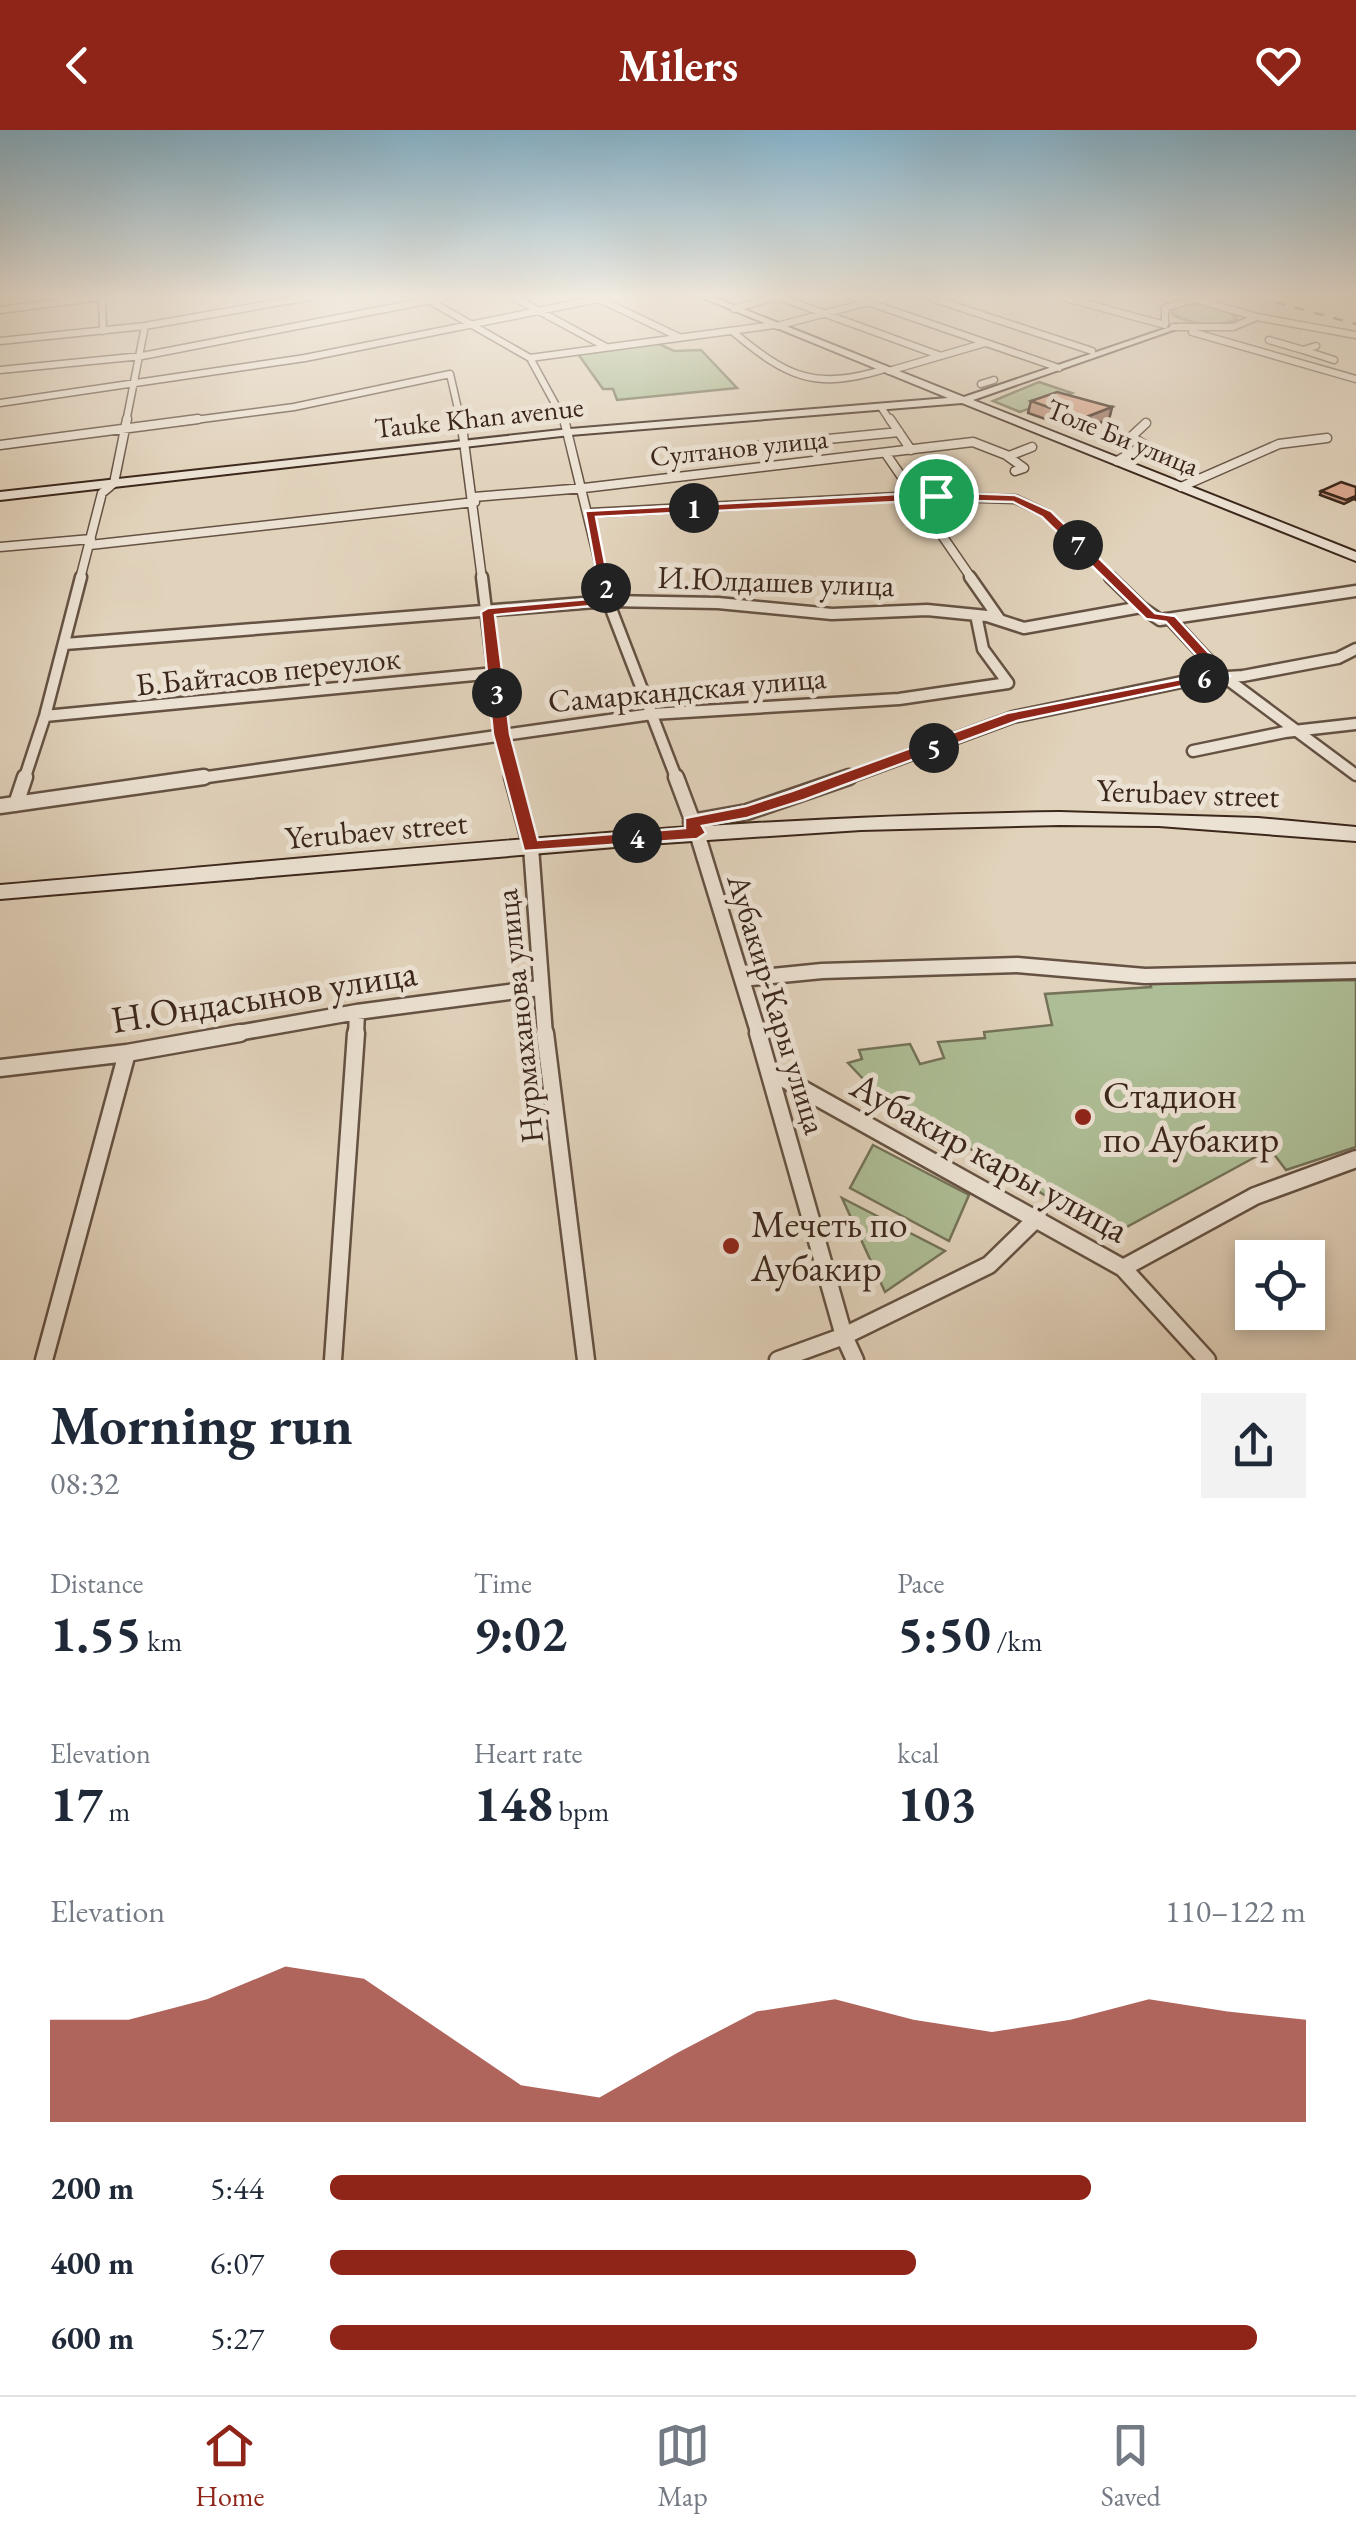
<!DOCTYPE html>
<html lang="en">
<head>
<meta charset="utf-8">
<style>
	:root { --surface:#fff; --page:#f2f2f3; --text:#1f2937; --muted:#747a83; --line:#e0e1e3; --accent:#8f2418 }
	body { margin:0; font-family:"EB Garamond",serif; background:var(--page); color:var(--text); height:100vh; display:flex; flex-direction:column; font-size:38px; white-space:nowrap }
	* { box-sizing:border-box; margin:0 }
	p { font-size:32px; color:var(--muted) }
	.icon { flex:none; width:55px; height:55px; fill:none; stroke:currentColor; stroke-width:2; stroke-linecap:round; stroke-linejoin:round }
	.map { position:relative; height:1230px; overflow:hidden }
	.side { display:flex; flex-direction:column; background:var(--surface); flex:1 }
	.side>* { flex:none }
	.fabs { position:absolute; left:1235px; top:1110px; display:grid; gap:20px }
	.fabs a { display:grid; place-items:center; width:90px; height:90px; border-radius:0px; background:var(--surface); box-shadow:0 5px 15px #0003; font-size:50px }
	.pin { position:absolute; display:grid; place-items:center; width:85px; height:85px; color:#fff; margin:-42px; border:5px solid #fff; border-radius:50%; box-shadow:0 2px 10px #0007 }
	.km { position:absolute; width:50px; height:50px; margin:-25px; border-radius:50%; background:#222; color:#fff; font-size:28px; line-height:50px; text-align:center }
	.round { display:grid; place-items:center; flex:none; width:105px; height:105px; border-radius:0px; background:var(--page) }
	.head { display:flex; align-items:center; justify-content:space-between; height:170px; padding:0 50px }
	h1 { font-size:55px; font-weight:700; line-height:75px }
	.stats { display:grid; grid-template-columns:repeat(3,1fr); gap:15px; height:170px; padding:10px 50px }
	.stats div { display:grid; align-content:center }
	.stats b { font-size:50px; font-weight:700 }
	.stats small { font-size:28px; font-weight:400 }
	.stats p { font-size:28px }
	.chart { height:280px; padding:20px 50px }
	.chart p { display:flex; justify-content:space-between }
	.chart svg { width:100%; height:180px; margin-top:10px; fill:var(--accent); opacity:.7 }
	ul { padding:0 50px; list-style:none; font-size:32px }
	li { display:grid; grid-template-columns:160px 120px 1fr; align-items:center; height:75px }
	li i { height:25px; border-radius:12px; background:var(--accent) }
	header { display:flex; justify-content:space-between; align-items:center; height:130px; padding:0 50px; background:var(--accent); color:#fff; font-size:45px; font-weight:700 }
	.dock { display:flex; justify-content:space-around; align-items:center; height:140px; border-top:2px solid var(--line); background:var(--surface); font-size:28px; color:var(--muted) }
	.dock a { display:grid; justify-items:center; gap:5px }
	.dock .on { color:var(--accent) }
	.map>svg:first-child { display:block }
</style>
</head>
<body>
<header><svg class="icon" aria-label="back" viewBox="0 0 24 24"><path d="M15 5l-7 7 7 7"/></svg>Milers<svg class="icon" aria-label="heart" viewBox="0 0 24 24"><path d="M12 20l-8-8c-3-5 5-10 8-4 3-6 11-1 8 4z"/></svg></header>
<div class="map">
<svg width="1356" height="1230" viewBox="0 0 1356 1230">
	<rect width="100%" height="100%" fill="#e1d2bb"/>
	<filter id="stains"><feTurbulence type="fractalNoise" baseFrequency=".002" numOctaves="4"/><feColorMatrix values="0 0 0 0 .2 0 0 0 0 .09 0 0 0 0 .02 0 0 0 .5 -.17"/></filter>
	<radialGradient id="worn" r=".72"><stop offset=".6" stop-color="#630" stop-opacity="0"/><stop offset="1" stop-color="#630" stop-opacity=".3"/></radialGradient>
	<path fill="#adbd95" stroke="#747258" stroke-width="2.5" d="M 1179,175 C 1199,174 1225,173 1237,189 C 1217,199 1192,194 1173,185 L 1172,178 Z
		M 657,213 L 674,221 L 701,220 L 737,258 L 617,270 L 613,259 L 603,259 L 578,224 Z
		M 1039,252 L 1072,263 L 1020,282 L 993,271 Z
		M 1356,850 L 1356,1017 L 1286,1040 L 1270,1019 L 1110,1106 L 870,956 L 848,933 L 862,929 L 859,920 L 910,914 L 920,934 L 944,928 L 938,912 L 985,908 L 984,902 L 1052,895 L 1045,864 L 1151,857 L 1150,854 Z
		M 873,1015 L 969,1065 L 949,1111 L 850,1058 Z
		M 842,1068 L 945,1121 L 885,1162 Z"/>
	<g fill="none" stroke-linecap="round" stroke-linejoin="round">
		<defs>
			<path id="street-far4" d="M 102,167 L 103,201
				M 423,167 L 530,228 L 565,292
				M 513,167 L 606,217
				M 779,167 L 941,226
				M 853,167 L 1059,238
				M 928,167 L 1092,221
				M 1062,167 L 1165,195 L 1165,178 L 1194,169 L 1257,187 L 1233,197 L 1173,197
				M 597,168 L 679,207
				M 734,179 L 775,167
				M 0,180 L 101,167
				M 1257,187 L 1356,205
				M 777,196 L 888,167
				M 732,201 C 787,247 814,261 885,239
				M 1192,202 L 1356,249
				M 1269,210 L 1303,220 L 1316,216
				M 0,211 L 145,196 L 309,167
				M 1303,220 L 1334,230
				M 530,228 L 774,195
				M 0,240 L 142,226 L 447,167
				M 889,241 L 985,213
				M 981,254 L 994,250
				M 0,273 L 305,228 L 608,167
				M 881,277 L 891,292
				M 126,292 L 145,196
				M 179,292 L 294,277 L 450,244 L 461,292"/>
			<path id="street-far3" d="M 461,289 L 482,449
				M 564,289 L 603,449
				M 890,289 L 911,320
				M 0,315 L 198,289
				M 746,317 L 899,302
				M 886,324 L 972,449
				M 1006,325 L 1024,338 L 1015,341
				M 1117,331 L 1145,315 L 1131,307 L 1146,293
				M 1181,357 L 1279,314 L 1327,308
				M 474,367 L 584,358 L 973,312 L 1009,326 L 1032,317
				M 590,383 L 915,366 L 1015,369 L 1047,384 L 1113,449
				M 90,415 L 475,372
				M 0,417 L 91,409
				M 80,449 L 102,363 L 114,353 L 127,289"/>
			<path id="street-far2" d="M 482,447 L 501,604 L 513,650
				M 603,447 L 608,471 L 677,650
				M 970,447 L 1000,490
				M 1110,447 L 1141,477
				M 1170,489 L 1223,546 L 1356,645
				M 65,514 L 608,471 L 718,473 L 832,484 L 927,480 L 987,486 L 1024,498 L 1141,477 L 1160,490 L 1356,461
				M 45,586 L 495,543
				M 1193,621 L 1285,602 L 1356,594
				M 24,650 L 45,586 L 81,447
				M 186,650 L 652,584 L 899,569 L 1008,553 L 983,519 L 976,485
				M 842,650 L 1013,587 L 1196,549 L 1243,546 L 1338,528 L 1356,519"/>
			<path id="street-far1" d="M 512,647 L 531,717 L 545,905
				M 676,647 L 697,703 L 759,905
				M 16,674 L 25,647
				M 0,676 L 204,647
				M 691,692 L 747,682 L 849,647
				M 742,849 L 822,841 L 1017,835 L 1145,846 L 1356,841
				M 226,905 L 357,882 L 539,858
				M 356,905 L 357,882"/>
			<path id="street" d="M 545,903 L 586,1230
				M 758,903 L 844,1206 L 855,1230
				M 0,938 L 127,923 L 240,903
				M 770,941 L 1123,1138 L 1207,1230
				M 1123,1138 L 1255,1066 L 1356,1029
				M 44,1230 L 127,923
				M 333,1230 L 356,903
				M 778,1230 L 844,1206 L 989,1135 L 1038,1087"/>
			<path id="secondary" d="M 701,167 L 713,167 L 964,267 L 1176,195 L 1176,199 L 973,270 L 1356,422 L 1356,431 L 962,273 L 570,305 L 0,370 L 0,362 L 570,299 L 948,268 Z
				M 1060,682 L 1258,688 L 1356,697 L 1356,711 L 1159,696 L 1060,695 L 861,700 L 663,713 L 0,769 L 0,755 C 353,725 706,686 1060,682 Z"/>
		</defs>
		<use href="#street-far4" stroke="#655243" stroke-width="9"/>
		<use href="#street-far3" stroke="#655243" stroke-width="11"/>
		<use href="#street-far2" stroke="#655243" stroke-width="15"/>
		<use href="#street-far1" stroke="#655243" stroke-width="19"/>
		<use href="#street" stroke="#655243" stroke-width="21"/>
		<use href="#secondary" stroke="#3c271b" stroke-width="4"/>
		<use href="#street-far4" stroke="#ece2d3" stroke-width="6"/>
		<use href="#street-far3" stroke="#ece2d3" stroke-width="8"/>
		<use href="#street-far2" stroke="#ece2d3" stroke-width="10"/>
		<use href="#street-far1" stroke="#ece2d3" stroke-width="14"/>
		<use href="#street" stroke="#ece2d3" stroke-width="16"/>
		<use href="#secondary" fill="#ece2d3" fill-rule="evenodd"/>
		<path stroke="#3c271b" stroke-width="2.5" stroke-dasharray="10 10" stroke-linecap="butt" d="M 1256,167 L 1356,194"/>
	</g>
	<path fill="#bf917c" stroke="#3c271b" stroke-width="2.5" d="M 1031,271 L 1112,277 L 1109,289 L 1079,301 L 1028,283 Z
		M 1356,357 L 1356,370 L 1354,369 L 1344,374 L 1320,365 L 1321,361 Z"/>
	<path fill="#9b7665" stroke="#3c271b" stroke-width="2.5" d="M 1112,277 L 1109,289 L 1079,301 L 1081,289 Z"/>
	<path fill="#dea990" stroke="#3c271b" stroke-width="2.5" d="M 1057,262 L 1112,277 L 1081,289 L 1031,271 Z
		M 1341,352 L 1356,357 L 1356,366 L 1346,370 L 1321,361 Z"/>
	<linearGradient id="sky" x2="0" y2="1"><stop stop-color="#86b6d0"/><stop offset="0.49" stop-color="#f2ebe0"/><stop offset="1" stop-color="#f2ebe0" stop-opacity="0"/></linearGradient>
	<rect width="1356" height="339" fill="url(#sky)"/>
	<path fill="#8f2418" stroke="#fff" stroke-width="2.5" fill-rule="evenodd" d="M 936,362 L 1015,365 L 1051,381 L 1155,483 L 1175,486 L 1230,546 L 1017,591 L 804,670 L 747,688 L 702,696 L 706,703 L 697,709 L 524,721 L 493,604 L 481,482 L 488,478 L 601,468 L 585,381 ZM 936,370 L 1013,372 L 1042,387 L 1146,489 L 1166,492 L 1212,543 L 1007,583 L 792,661 L 746,676 L 685,688 L 685,698 L 538,710 L 510,604 L 495,485 L 613,474 L 596,387 Z"/>
	<g fill="#8f2418" stroke="#ece2d3" stroke-width="4">
		<circle cx="1083" cy="987" r="10"/>
		<circle cx="731" cy="1116" r="10"/>
	</g>
	<g text-anchor="middle" stroke-width="10" stroke-linejoin="round" paint-order="stroke">
		<g font-size="28" fill="#3c271b" stroke="#ece2d3">
			<text transform="translate(479 287) rotate(-6)" y="10">Tauke Khan avenue</text>
			<text transform="translate(1123 307) rotate(22)" y="10">Толе Би улица</text>
			<text transform="translate(739 317) rotate(-6)" y="10">Султанов улица</text>
		</g>
		<g font-size="32" fill="#3c271b" stroke="#ece2d3">
			<text transform="translate(776 451) rotate(2)" y="11">И.Юлдашев улица</text>
			<text transform="translate(268 541) rotate(-6)" y="11">Б.Байтасов переулок</text>
			<text transform="translate(687 559) rotate(-5)" y="11">Самаркандская улица</text>
			<text transform="translate(1188 663) rotate(2)" y="11">Yerubaev street</text>
			<text transform="translate(376 700) rotate(-5)" y="11">Yerubaev street</text>
			<text transform="translate(777 874) rotate(73)" y="11">Аубакир-Кары улица</text>
			<text transform="translate(519 886) rotate(-96)" y="11">Нурмаханова улица</text>
		</g>
		<g font-size="38" fill="#3c271b" stroke="#ece2d3">
			<text transform="translate(264 866) rotate(-9)" y="13">Н.Ондасынов улица</text>
			<text transform="translate(990 1027) rotate(29)" y="13">Аубакир кары улица</text>
		</g>
		<g font-size="38" fill="#3c271b" stroke="#ece2d3" text-anchor="start">
			<text x="1103" y="978">Стадион<tspan x="1103" dy="44">по Аубакир</tspan></text>
			<text x="751" y="1107">Мечеть по<tspan x="751" dy="44">Аубакир</tspan></text>
		</g>
	</g>
	<rect width="100%" height="100%" filter="url(#stains)"/>
	<rect width="100%" height="100%" fill="url(#worn)"/>
</svg>
<div class="fabs">
<a><svg class="icon" aria-label="locate" viewBox="0 0 24 24"><circle cx="12" cy="12" r="6"/><path d="M12 2v4M12 18v4M2 12h4M18 12h4"/></svg></a>
</div>
<div class="pin" style="left:936px;top:366px;background:#1e9e55"><svg class="icon" aria-label="arrive" viewBox="0 0 24 24"><path d="M6 21V4h12l-3 4 3 4H6"/></svg></div>
<b class="km" style="left:694px;top:378px">1</b>
<b class="km" style="left:606px;top:458px">2</b>
<b class="km" style="left:497px;top:563px">3</b>
<b class="km" style="left:637px;top:708px">4</b>
<b class="km" style="left:934px;top:618px">5</b>
<b class="km" style="left:1204px;top:548px">6</b>
<b class="km" style="left:1078px;top:415px">7</b>
</div>
<section class="side">
<div class="head"><div><h1>Morning run</h1><p>08:32</p></div><a class="round"><svg class="icon" aria-label="share" viewBox="0 0 24 24"><path d="M12 15V3M7 8l5-5 5 5M5 13v7h14v-7"/></svg></a></div>
<div class="stats">
<div><p>Distance</p><b>1.55<small> km</small></b></div>
<div><p>Time</p><b>9:02</b></div>
<div><p>Pace</p><b>5:50<small> /km</small></b></div>
</div>
<div class="stats">
<div><p>Elevation</p><b>17<small> m</small></b></div>
<div><p>Heart rate</p><b>148<small> bpm</small></b></div>
<div><p>kcal</p><b>103</b></div>
</div>
<div class="chart"><p><span>Elevation</span>110–122 m</p>
<svg viewBox="0 0 160 44" preserveAspectRatio="none"><path d="M0 44V19L10 19L20 14L30 6L40 9L50 22L60 35L70 38L80 27L90 17L100 14L110 19L120 22L130 19L140 14L150 17L160 19V44z"/></svg>
</div>
<ul>
<li><b>200 m</b>5:44<i style="width:78%"></i></li>
<li><b>400 m</b>6:07<i style="width:60%"></i></li>
<li><b>600 m</b>5:27<i style="width:95%"></i></li>
</ul>
</section>
<nav class="dock">
<a class="on"><svg class="icon" aria-label="home" viewBox="0 0 24 24"><path d="M3 11l9-7 9 7M6 9v11h12V9"/></svg>Home</a>
<a><svg class="icon" aria-label="map" viewBox="0 0 24 24"><path d="M3 6l6-2 6 2 6-2v14l-6 2-6-2-6 2zM9 4v14M15 6v14"/></svg>Map</a>
<a><svg class="icon" aria-label="saved" viewBox="0 0 24 24"><path d="M7 4h10v16l-5-4-5 4z"/></svg>Saved</a>
</nav>
</body>
</html>
